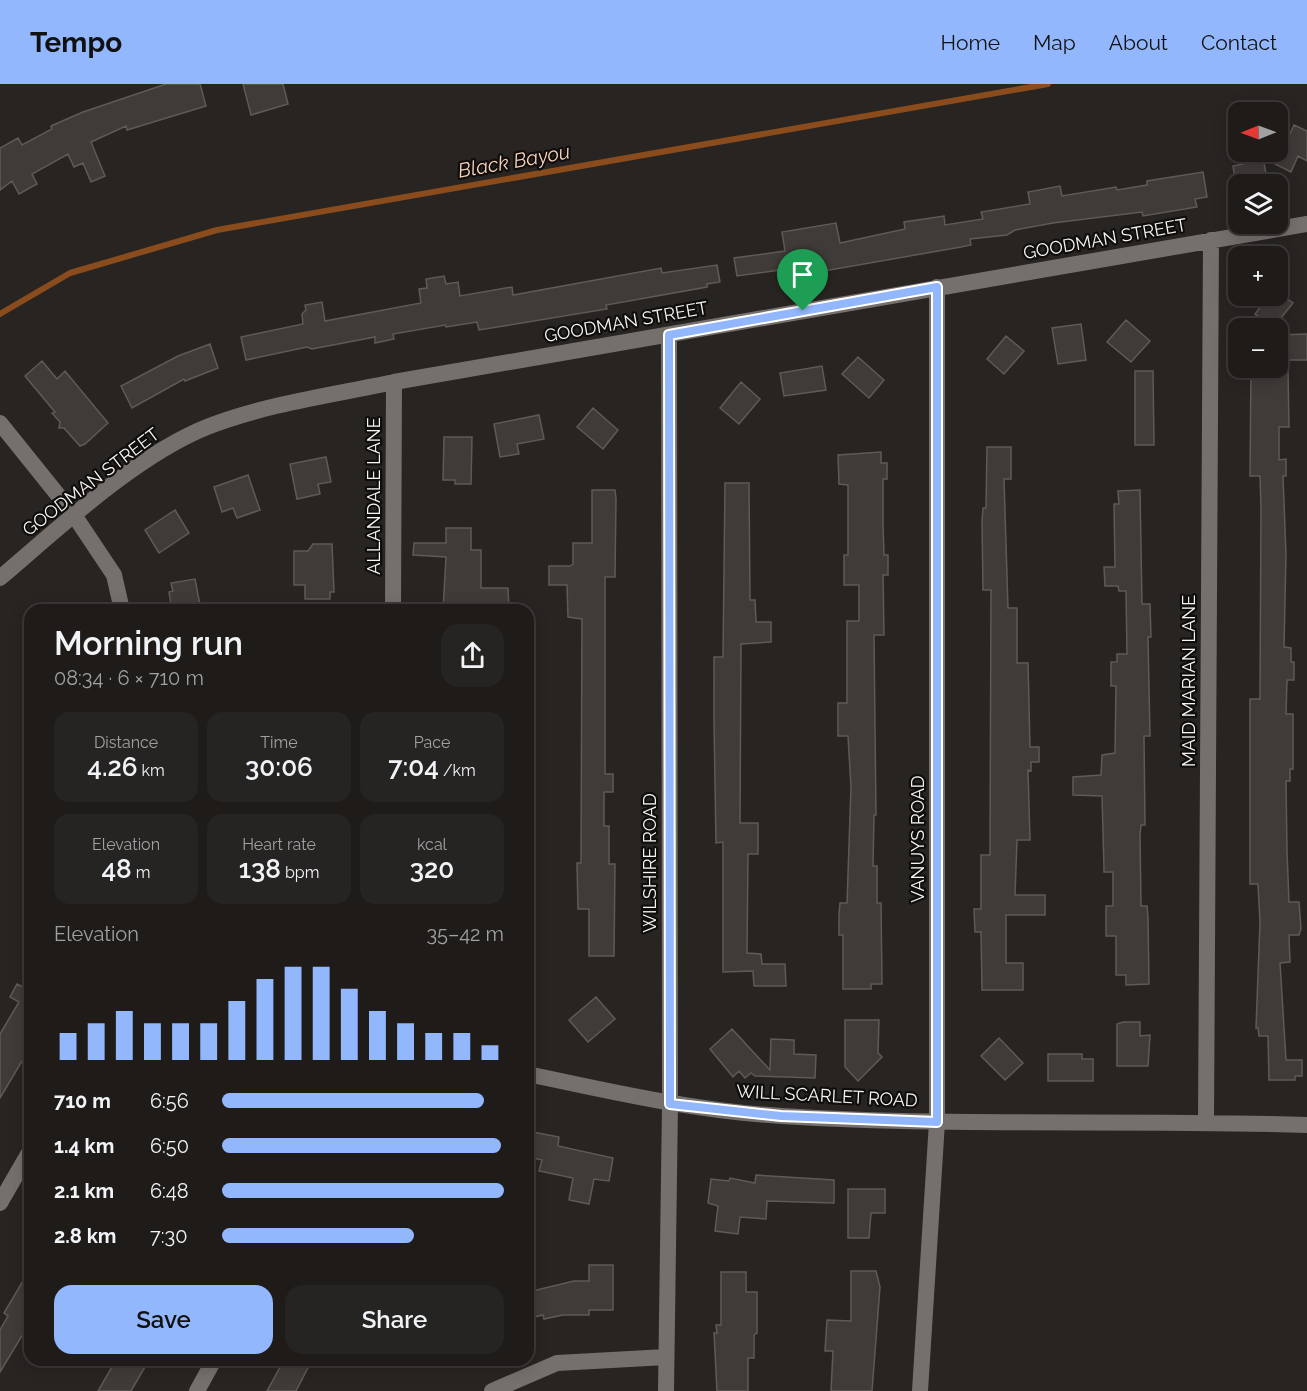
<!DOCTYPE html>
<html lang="en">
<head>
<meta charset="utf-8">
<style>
	:root { --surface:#1e1b19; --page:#262422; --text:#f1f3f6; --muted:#a1a1a2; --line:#3c3938; --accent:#93b7fd }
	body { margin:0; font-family:Raleway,sans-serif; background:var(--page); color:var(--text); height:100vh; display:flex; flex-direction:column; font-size:22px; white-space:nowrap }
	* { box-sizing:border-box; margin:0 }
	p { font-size:20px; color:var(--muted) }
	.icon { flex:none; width:33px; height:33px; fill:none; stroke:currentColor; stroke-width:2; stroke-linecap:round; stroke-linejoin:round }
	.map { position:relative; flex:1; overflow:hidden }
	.panel { position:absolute; left:24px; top:520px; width:510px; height:762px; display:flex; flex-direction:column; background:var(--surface); border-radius:18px; box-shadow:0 3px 15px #0003,0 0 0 2px var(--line) }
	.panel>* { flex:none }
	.needle { width:39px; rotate:269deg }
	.controls { position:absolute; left:1228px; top:18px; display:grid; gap:12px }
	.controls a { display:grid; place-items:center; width:60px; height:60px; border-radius:12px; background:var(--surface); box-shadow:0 3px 15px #0003,0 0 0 2px var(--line); font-size:30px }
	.pin { position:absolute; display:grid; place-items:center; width:51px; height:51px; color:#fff; margin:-62px -26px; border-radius:50% 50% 50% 0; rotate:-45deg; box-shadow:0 0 6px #0007 }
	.pin .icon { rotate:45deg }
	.round { display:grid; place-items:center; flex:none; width:63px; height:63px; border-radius:18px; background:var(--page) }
	.headline { display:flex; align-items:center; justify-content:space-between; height:102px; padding:0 30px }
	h1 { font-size:33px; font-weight:600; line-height:45px }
	.stats { display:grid; grid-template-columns:repeat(3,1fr); gap:9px; height:102px; padding:6px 30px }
	.stats div { display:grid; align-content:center; border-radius:15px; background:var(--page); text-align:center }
	.stats b { font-size:26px; font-weight:600 }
	.stats small { font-size:16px; font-weight:400 }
	.stats p { font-size:16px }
	.chart { height:168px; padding:12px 30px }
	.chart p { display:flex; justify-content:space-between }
	.chart svg { width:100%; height:108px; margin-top:6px; stroke:var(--accent); stroke-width:6 }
	.action { display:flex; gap:12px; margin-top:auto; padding:12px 30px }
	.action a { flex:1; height:69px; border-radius:18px; background:var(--accent); color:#111; font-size:24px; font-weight:600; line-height:69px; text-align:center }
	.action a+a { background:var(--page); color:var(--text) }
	ul { padding:0 30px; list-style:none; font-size:20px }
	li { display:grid; grid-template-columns:96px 72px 1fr; align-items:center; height:45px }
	li i { height:15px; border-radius:8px; background:var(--accent) }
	header { display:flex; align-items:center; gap:36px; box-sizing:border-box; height:84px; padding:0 30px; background:var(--accent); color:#111 }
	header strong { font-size:28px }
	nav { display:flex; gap:33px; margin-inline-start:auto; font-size:21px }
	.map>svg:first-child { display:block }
</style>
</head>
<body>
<header>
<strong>Tempo</strong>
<nav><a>Home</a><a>Map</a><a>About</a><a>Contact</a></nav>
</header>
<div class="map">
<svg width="1307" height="1307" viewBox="0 0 1307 1307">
	<rect width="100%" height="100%" fill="#282421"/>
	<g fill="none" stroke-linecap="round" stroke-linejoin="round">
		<path stroke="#8a4b1d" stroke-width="6" d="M 0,230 L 70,189 L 217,146 L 1048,0"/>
	</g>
	<path fill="#3f3b38" stroke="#5f5a57" stroke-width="1.5" d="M 166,0 L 200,0 L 206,22 L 127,46 L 126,42 L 91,58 L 105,92 L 91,98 L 83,79 L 74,83 L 68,70 L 32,90 L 37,100 L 19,110 L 12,97 L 0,106 L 0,64 L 18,54 L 22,61 L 52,45 L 51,42 L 83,28 Z
		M 243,0 L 283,0 L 288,20 L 251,31 Z
		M 1294,41 L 1307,47 L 1307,77 L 1298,72 L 1291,88 L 1263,74 L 1268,100 L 1236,100 L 1233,82 L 1243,80 L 1242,76 L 1278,69 L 1278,49 L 1288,54 Z
		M 1203,88 L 1207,113 L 1195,115 L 1197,123 L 1143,132 L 1142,128 L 1053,139 L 1015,146 L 1007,151 L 970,155 L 971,161 L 961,163 L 790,193 L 788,185 L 737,192 L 734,174 L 785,167 L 782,148 L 836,139 L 840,159 L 905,145 L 904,138 L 944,132 L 945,141 L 983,135 L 981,128 L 1030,120 L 1028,108 L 1060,102 L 1062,112 L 1116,103 L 1117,106 L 1147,101 L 1147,97 Z
		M 717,181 L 720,198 L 707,200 L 707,203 L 606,221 L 607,225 L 479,246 L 477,238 L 446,243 L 445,241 L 393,250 L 394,255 L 375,259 L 375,253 L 312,265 L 307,263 L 246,276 L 241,253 L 303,240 L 302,230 L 306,226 L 305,221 L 322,218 L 325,237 L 421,219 L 419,205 L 427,204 L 426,195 L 444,192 L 446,200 L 458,198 L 460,212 L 512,203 L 513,211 L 661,184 L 662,189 Z
		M 1250,212 L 1283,212 L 1293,219 L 1273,244 L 1255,230 L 1262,221 Z
		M 1126,236 L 1150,257 L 1131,278 L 1107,258 Z
		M 1081,240 L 1086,276 L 1058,280 L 1052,244 Z
		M 1307,250 L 1307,276 L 1278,276 L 1278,251 Z
		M 1006,252 L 1024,267 L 1004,290 L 987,275 Z
		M 210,260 L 218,284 L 185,297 L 184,295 L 132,324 L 121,302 L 178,272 Z
		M 858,273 L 884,296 L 869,314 L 842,290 Z
		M 42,277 L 57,295 L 65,287 L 108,339 L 85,360 L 80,362 L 64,344 L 59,344 L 60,338 L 52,329 L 55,328 L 25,292 Z
		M 822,282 L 826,306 L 784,312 L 780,289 Z
		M 1251,284 L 1288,284 L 1289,343 L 1279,343 L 1279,376 L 1286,375 L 1286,392 L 1283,392 L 1286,471 L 1284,563 L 1291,564 L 1291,578 L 1294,578 L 1294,596 L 1287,596 L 1286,630 L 1293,630 L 1293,685 L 1290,685 L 1290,697 L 1286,697 L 1287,767 L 1289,818 L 1299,818 L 1301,845 L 1299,851 L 1289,851 L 1290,878 L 1280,879 L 1286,976 L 1302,976 L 1302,992 L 1295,992 L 1295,996 L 1269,996 L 1268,952 L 1259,952 L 1258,944 L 1256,944 L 1260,838 L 1258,800 L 1250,800 L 1250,615 L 1260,615 L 1261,425 L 1260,392 L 1250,392 Z
		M 1135,287 L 1153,287 L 1154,361 L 1135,361 Z
		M 741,298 L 760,315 L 739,340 L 720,324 Z
		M 593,324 L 618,346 L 603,365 L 577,343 Z
		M 539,331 L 544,355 L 517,360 L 519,370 L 500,373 L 494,340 Z
		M 444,353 L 472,353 L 471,400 L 455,400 L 455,396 L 443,396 Z
		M 987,363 L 1011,363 L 1011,395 L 1004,395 L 1008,524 L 1017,524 L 1017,579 L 1028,579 L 1030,663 L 1039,663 L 1039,678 L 1031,678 L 1031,687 L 1028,686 L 1030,756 L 1017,756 L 1015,811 L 1045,811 L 1045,831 L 1006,831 L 1006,879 L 1023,879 L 1023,906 L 982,906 L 981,848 L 975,848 L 974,825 L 981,825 L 981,771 L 990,771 L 991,506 L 983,506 L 982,438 L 983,424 L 986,424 Z
		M 881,368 L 881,379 L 887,379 L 887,395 L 883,395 L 883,440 L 884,471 L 888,471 L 888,491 L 883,491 L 884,551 L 874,551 L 876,731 L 874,731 L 873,782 L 877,782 L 877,819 L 881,819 L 882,900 L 871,900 L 871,905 L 843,905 L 843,851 L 839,851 L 839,830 L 840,819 L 847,819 L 851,703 L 848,652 L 838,652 L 838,619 L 847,619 L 847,537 L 859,537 L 859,501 L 844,501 L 844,471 L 848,471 L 848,401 L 839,400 L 838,371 Z
		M 326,373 L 331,398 L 318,400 L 320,410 L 297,415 L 290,380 Z
		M 248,391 L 260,426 L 237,434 L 233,424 L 222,428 L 214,403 Z
		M 725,399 L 749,399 L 750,516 L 755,516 L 756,538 L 771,538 L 771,558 L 741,560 L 740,739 L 758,739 L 758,770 L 748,770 L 747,869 L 761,870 L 762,880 L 785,880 L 786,902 L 754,902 L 753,887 L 723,888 L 723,758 L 716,759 L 714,638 L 714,573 L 723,573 Z
		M 592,406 L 615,406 L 616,415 L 615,493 L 605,493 L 605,690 L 613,690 L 613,708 L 604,708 L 604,742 L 609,742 L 609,780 L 615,780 L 614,872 L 589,872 L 589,825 L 578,825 L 577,779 L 581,779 L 582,535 L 568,533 L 567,501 L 549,501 L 549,482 L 570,482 L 573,480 L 573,459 L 592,459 Z
		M 1140,406 L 1142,520 L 1150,520 L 1151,553 L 1148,553 L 1150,652 L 1144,652 L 1145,741 L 1141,741 L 1140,751 L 1141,822 L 1147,822 L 1148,833 L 1149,900 L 1126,901 L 1126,891 L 1116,891 L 1116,852 L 1106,852 L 1106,822 L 1113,822 L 1113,788 L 1104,788 L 1104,785 L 1102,712 L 1073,711 L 1073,693 L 1101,691 L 1102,671 L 1115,669 L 1116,602 L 1111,602 L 1111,578 L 1117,578 L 1117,570 L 1127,570 L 1126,507 L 1119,507 L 1118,502 L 1105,502 L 1104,483 L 1115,483 L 1114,420 L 1119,420 L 1118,407 Z
		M 175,426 L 189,449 L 159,469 L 145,446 Z
		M 446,444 L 471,444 L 471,466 L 481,466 L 481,504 L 508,504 L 509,526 L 443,526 L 446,473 L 413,471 L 414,459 L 446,459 Z
		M 313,460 L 332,460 L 334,508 L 330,508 L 330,515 L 305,515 L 305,501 L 294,501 L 294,467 L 308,467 Z
		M 195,495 L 201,526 L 172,526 L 169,508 L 173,507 L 171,499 Z
		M 17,900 L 27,905 L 30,900 L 30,968 L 24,978 L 22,977 L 0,1014 L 0,950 L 19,918 L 10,913 Z
		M 596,913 L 615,935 L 588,958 L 569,936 Z
		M 845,936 L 879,936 L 878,969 L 882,973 L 858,997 L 845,983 Z
		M 1123,938 L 1140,938 L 1140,952 L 1150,951 L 1148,982 L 1117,982 L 1117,940 Z
		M 732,945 L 770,986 L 771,955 L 794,956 L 794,970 L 816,971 L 815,994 L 755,992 L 751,989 L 745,994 L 739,987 L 733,993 L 710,965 Z
		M 999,954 L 1023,979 L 1005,996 L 981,972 Z
		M 1048,970 L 1082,970 L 1082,975 L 1093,975 L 1093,997 L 1048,997 Z
		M 528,1047 L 559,1053 L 558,1062 L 613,1074 L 609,1097 L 594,1095 L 589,1120 L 569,1116 L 573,1094 L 539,1087 L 542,1076 L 528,1073 Z
		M 756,1091 L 834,1096 L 834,1119 L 767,1117 L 766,1135 L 740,1133 L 738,1150 L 715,1147 L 718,1122 L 708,1119 L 711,1095 L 729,1097 L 730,1094 L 755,1099 Z
		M 848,1105 L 885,1105 L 885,1129 L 871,1129 L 869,1154 L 848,1154 Z
		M 589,1181 L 613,1181 L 613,1226 L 589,1226 L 589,1231 L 563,1231 L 544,1235 L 543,1231 L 530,1234 L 528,1208 L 574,1197 L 589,1197 Z
		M 30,1185 L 30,1254 L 23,1250 L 0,1288 L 0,1246 L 8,1232 L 4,1229 Z
		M 851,1187 L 876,1187 L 880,1203 L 872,1307 L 831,1307 L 833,1267 L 825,1267 L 827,1236 L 851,1237 Z
		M 721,1188 L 746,1188 L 746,1208 L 757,1208 L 757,1249 L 754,1251 L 754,1274 L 748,1274 L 748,1307 L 717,1307 L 714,1249 L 717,1249 L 716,1241 L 721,1241 Z
		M 116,1276 L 149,1276 L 131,1307 L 98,1307 Z
		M 284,1276 L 312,1276 L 296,1307 L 267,1307 Z"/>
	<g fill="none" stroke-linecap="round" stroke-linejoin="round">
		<path stroke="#76706d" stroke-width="16" d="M 0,339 L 74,431 L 114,491 L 122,526
			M 0,494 C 59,444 135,372 207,343 C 266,320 332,311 394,298 L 1307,140
			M 393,526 L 394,298
			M 528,990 C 612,1008 696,1027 782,1032 C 957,1043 1132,1035 1307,1041
			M 1206,1038 L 1211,156
			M 0,1119 L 30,1067
			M 197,1307 L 214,1276
			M 492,1307 L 557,1279 L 666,1273
			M 666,1307 L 670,1020 L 669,251
			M 920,1307 L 937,1038 L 937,203"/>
	</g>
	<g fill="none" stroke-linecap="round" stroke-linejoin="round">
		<defs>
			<path id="route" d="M 937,203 L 937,1038 L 781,1032 L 670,1020 L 669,251 Z"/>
		</defs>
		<use href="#route" stroke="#fff" stroke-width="12"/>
		<use href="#route" stroke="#93b7fd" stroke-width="8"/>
	</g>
	<g text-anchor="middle" stroke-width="4.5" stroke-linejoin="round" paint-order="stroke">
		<g font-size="18" fill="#f7f4f2" stroke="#0f0e0c">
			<text transform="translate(1105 155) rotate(-10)" y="6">GOODMAN STREET</text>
			<text transform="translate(626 238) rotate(-10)" y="6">GOODMAN STREET</text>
			<text transform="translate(91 398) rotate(-37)" y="6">GOODMAN STREET</text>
			<text transform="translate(374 412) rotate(-90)" y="6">ALLANDALE LANE</text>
			<text transform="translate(1189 597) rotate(-90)" y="6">MAID MARIAN LANE</text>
			<text transform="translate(918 755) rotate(-90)" y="6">VANUYS ROAD</text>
			<text transform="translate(650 779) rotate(-90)" y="6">WILSHIRE ROAD</text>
			<text transform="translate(827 1012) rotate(3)" y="6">WILL SCARLET ROAD</text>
		</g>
		<g font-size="20" font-style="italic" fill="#fad3bc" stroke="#0f0e0c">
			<text transform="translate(514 77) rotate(-10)" y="7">Black Bayou</text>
		</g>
	</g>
</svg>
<div class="controls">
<a><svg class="needle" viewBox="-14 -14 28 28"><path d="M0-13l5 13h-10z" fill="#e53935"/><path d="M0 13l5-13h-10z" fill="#a1a1a2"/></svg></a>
<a><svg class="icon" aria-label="layers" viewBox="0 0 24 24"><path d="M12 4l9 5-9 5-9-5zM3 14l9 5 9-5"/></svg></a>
<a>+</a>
<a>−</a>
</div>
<div class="pin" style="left:803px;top:227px;background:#1e9e55"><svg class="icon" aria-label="arrive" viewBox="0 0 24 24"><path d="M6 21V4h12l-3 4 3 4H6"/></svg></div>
<section class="panel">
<div class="headline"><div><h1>Morning run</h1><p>08:34 · 6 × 710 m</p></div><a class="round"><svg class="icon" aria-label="share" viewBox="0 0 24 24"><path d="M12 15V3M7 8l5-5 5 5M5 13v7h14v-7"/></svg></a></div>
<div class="stats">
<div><p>Distance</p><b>4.26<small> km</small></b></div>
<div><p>Time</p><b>30:06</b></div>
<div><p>Pace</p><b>7:04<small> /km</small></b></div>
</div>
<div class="stats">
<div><p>Elevation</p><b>48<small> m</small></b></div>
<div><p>Heart rate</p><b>138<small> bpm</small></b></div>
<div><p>kcal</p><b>320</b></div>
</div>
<div class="chart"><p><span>Elevation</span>35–42 m</p>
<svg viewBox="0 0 160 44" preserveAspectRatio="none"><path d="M5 44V33M15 44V29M25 44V24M35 44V29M45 44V29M55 44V29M65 44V20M75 44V11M85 44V6M95 44V6M105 44V15M115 44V24M125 44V29M135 44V33M145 44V33M155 44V38"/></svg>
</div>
<ul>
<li><b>710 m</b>6:56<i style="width:93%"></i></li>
<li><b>1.4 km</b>6:50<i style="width:99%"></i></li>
<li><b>2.1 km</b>6:48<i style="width:100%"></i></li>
<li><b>2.8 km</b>7:30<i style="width:68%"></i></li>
</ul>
<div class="action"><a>Save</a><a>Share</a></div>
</section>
</div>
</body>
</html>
